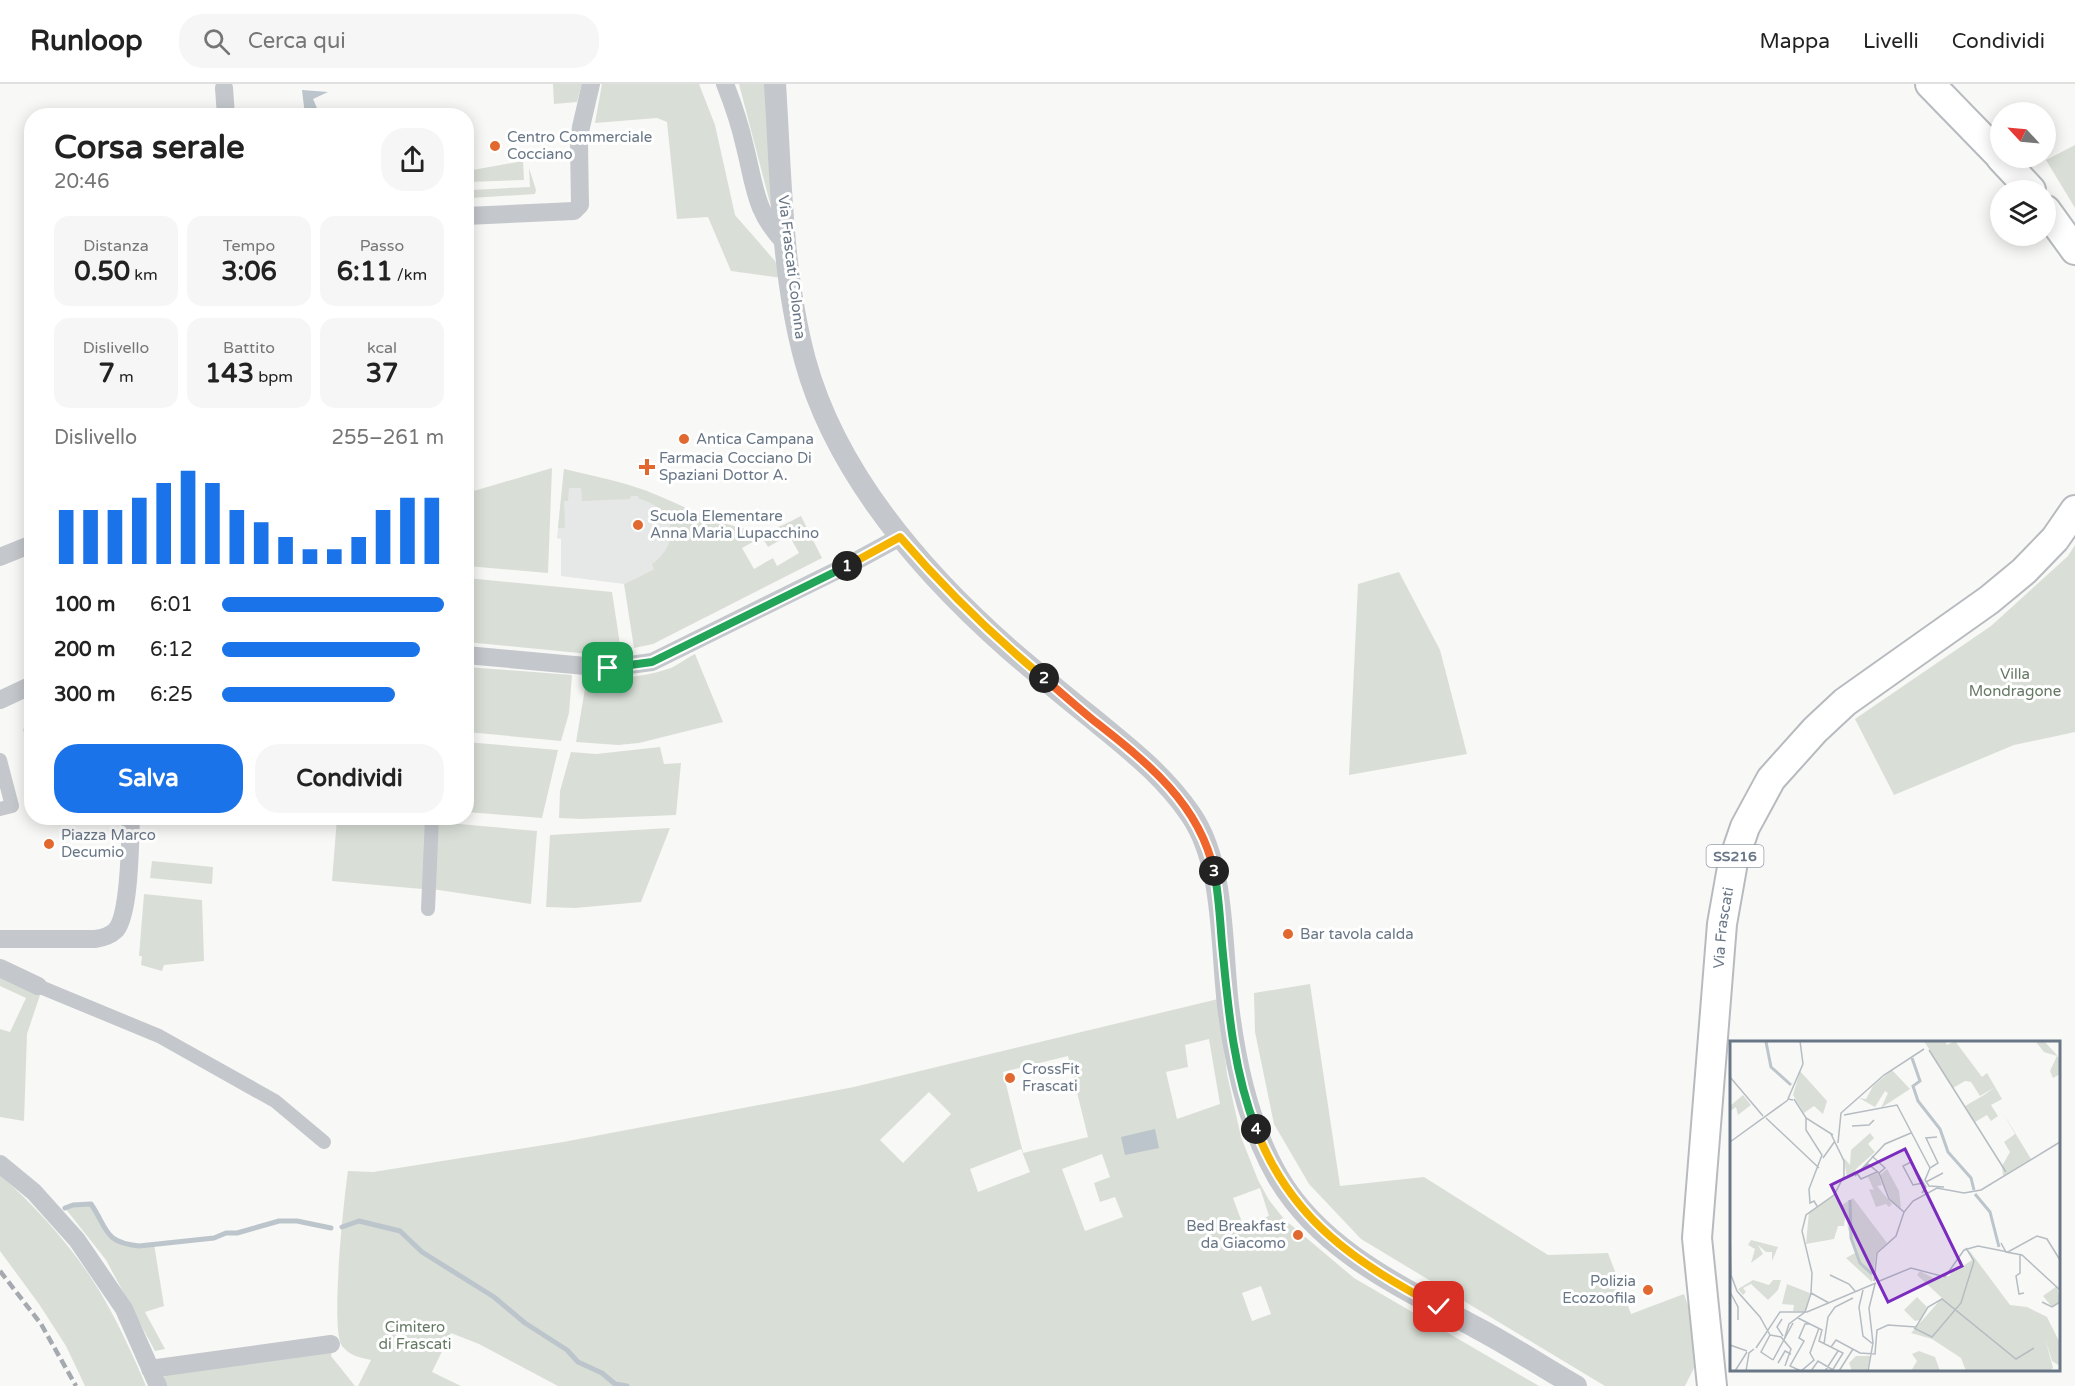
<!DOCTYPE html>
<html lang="it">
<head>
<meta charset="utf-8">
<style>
	:root { --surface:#fff; --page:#f6f6f6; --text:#222; --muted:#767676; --line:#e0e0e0; --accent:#1a73e8 }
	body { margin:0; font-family:"Varela Round",sans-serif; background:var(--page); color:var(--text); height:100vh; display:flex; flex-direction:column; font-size:22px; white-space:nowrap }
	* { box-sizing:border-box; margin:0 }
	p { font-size:20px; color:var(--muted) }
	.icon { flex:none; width:33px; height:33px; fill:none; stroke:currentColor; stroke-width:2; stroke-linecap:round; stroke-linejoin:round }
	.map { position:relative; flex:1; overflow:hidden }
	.drawer { position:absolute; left:24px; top:24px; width:450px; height:717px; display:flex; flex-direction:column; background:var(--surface); border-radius:24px; box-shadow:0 3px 15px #0003 }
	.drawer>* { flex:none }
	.needle { width:39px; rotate:296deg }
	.tools { position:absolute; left:1990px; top:18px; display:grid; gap:12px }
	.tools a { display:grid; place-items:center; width:66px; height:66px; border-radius:50%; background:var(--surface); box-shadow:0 3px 15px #0003; font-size:30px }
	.pin { position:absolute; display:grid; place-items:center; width:51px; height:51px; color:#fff; margin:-26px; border-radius:12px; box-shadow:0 3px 9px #0006 }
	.km { position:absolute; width:30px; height:30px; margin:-15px; border-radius:50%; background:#222; color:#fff; font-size:16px; line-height:30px; text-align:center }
	.round { display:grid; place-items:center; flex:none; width:63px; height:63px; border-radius:24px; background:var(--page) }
	.overview { display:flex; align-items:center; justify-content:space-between; height:102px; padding:0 30px }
	h1 { font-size:33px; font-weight:700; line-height:45px }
	.figures { display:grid; grid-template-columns:repeat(3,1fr); gap:9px; height:102px; padding:6px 30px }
	.figures div { display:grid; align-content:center; border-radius:15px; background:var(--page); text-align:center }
	.figures b { font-size:26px; font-weight:700 }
	.figures small { font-size:16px; font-weight:400 }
	.figures p { font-size:16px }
	.chart { height:168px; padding:12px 30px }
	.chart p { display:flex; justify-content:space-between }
	.chart svg { width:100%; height:108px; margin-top:6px; stroke:var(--accent); stroke-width:6 }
	.action { display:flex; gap:12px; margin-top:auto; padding:12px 30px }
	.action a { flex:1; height:69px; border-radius:24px; background:var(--accent); color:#fff; font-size:24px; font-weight:700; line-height:69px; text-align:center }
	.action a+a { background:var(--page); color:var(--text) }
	ul { padding:0 30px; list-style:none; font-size:20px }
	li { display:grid; grid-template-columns:96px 72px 1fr; align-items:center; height:45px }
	li i { height:15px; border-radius:8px; background:var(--accent) }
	header { display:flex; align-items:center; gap:36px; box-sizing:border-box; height:84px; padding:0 30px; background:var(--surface); border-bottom:2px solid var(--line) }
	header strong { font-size:28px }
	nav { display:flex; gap:33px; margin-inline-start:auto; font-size:21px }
	.search { width:420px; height:54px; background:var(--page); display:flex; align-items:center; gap:15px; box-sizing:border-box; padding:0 21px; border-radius:24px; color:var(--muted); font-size:22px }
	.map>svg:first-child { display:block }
</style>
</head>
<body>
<header>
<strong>Runloop</strong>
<div class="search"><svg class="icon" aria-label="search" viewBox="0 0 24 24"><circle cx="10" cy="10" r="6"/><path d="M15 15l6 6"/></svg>Cerca qui</div>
<nav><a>Mappa</a><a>Livelli</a><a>Condividi</a></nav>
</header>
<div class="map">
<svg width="2075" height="1302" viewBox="0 0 2075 1302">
	<rect width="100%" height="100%" fill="#f8f8f6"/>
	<path fill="#e6e7e7" d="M 564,385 L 621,399 L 648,407 L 715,454 L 624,500 L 561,492 L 561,455 L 557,454 Z"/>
	<path fill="#d9dfd7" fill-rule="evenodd" d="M 553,0 L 582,0 L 577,18 L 554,20 Z
		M 602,0 L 699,0 L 715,41 L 735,131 L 775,177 L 782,194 L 731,187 L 708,133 L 677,135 L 667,38 L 657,34 L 595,39 Z
		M 739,0 L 767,0 L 772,127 Z
		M 2075,61 L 2075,124 L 2046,76 Z
		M 523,77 L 524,96 L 467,98 L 467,87 Z
		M 529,84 L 536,106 L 535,110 L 471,114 L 471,106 L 530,103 Z
		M 552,384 L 548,489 L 467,482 L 467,409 Z
		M 564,385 C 592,392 622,397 649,408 C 679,419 731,448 762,446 C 776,446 789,438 801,432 L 822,474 L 653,560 L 634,564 L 624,500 L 654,485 L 652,480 C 683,458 674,423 639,415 L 638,412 L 631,412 L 630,415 L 582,417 L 581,404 L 569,404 L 568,417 L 564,417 L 565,444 L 558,444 ZM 789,451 L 799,469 L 777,482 L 773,474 L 754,485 L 742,464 L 762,453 L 768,463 Z
		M 2075,461 L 2075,648 L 2014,661 L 1894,711 L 1855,635 L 1991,542 L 2068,472 Z
		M 1399,488 L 1440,566 L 1467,670 L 1349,691 L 1358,500 Z
		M 467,494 L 612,508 L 621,567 L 599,571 L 467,558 Z
		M 695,570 L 723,638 L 639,659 L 618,661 L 576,658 L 587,593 C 614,596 645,593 671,584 C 679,580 687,574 695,570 Z
		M 467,583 L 572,591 L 569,629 L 561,657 L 467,648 Z
		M 31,641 L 31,678 L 23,645 Z
		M 466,658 L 558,666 L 542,734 L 467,728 Z
		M 660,663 L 664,680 L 681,679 L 676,731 L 581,735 L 559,734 L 560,707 L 571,668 L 596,670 Z
		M 337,734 L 369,734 L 428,738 L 422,805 L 332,797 Z
		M 437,738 L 537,747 L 531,820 L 432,805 Z
		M 670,744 L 641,818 L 575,824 L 546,823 L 550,751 Z
		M 152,777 L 213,783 L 212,800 L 150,794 Z
		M 144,810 L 202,816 L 204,877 L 164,881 L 162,887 L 141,881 L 142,872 L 139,872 Z
		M 0,892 L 40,911 L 27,950 L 24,1037 L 0,1033 L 0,945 L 10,948 L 26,914 L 0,902 Z
		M 1310,900 L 1340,1102 L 1424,1093 L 1548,1171 L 1608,1169 L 1631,1230 L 1684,1210 L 1698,1251 L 1694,1284 L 1685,1302 L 1605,1302 L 1361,1155 L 1309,1100 L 1274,1040 L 1255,948 L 1254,909 Z
		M 1218,915 L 1227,990 L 1241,1053 L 1258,1096 L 1269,1116 L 1284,1135 L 1354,1194 L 1539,1302 L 558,1302 L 479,1260 L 451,1249 L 432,1288 L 461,1302 L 358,1302 L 371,1276 C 359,1273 350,1272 342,1262 C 330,1246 344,1114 348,1087 L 373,1088 L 563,1058 L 854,1003 ZM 1209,955 L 1220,1020 L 1177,1035 L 1166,988 L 1188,983 L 1185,961 ZM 1068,972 L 1088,1053 L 1023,1069 L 1003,988 ZM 929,1008 L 951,1030 L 903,1079 L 880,1056 ZM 1021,1065 L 1030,1088 L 978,1108 L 970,1085 ZM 1102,1070 L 1110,1093 L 1094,1099 L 1100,1118 L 1115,1113 L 1123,1133 L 1085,1147 L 1062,1085 ZM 1260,1104 L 1269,1132 L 1243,1141 L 1233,1114 ZM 1261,1202 L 1271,1230 L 1252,1237 L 1242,1209 Z
		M 0,1091 C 45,1131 85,1177 113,1231 C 125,1254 136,1278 146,1302 L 85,1302 L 66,1262 L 39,1220 L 0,1167 Z
		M 83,1119 L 91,1120 C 95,1126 97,1131 100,1138 C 110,1158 132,1166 154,1160 L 164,1222 L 145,1228 L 165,1265 L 155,1267 L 106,1176 L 65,1124 Z
		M 332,1268 L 331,1272 L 355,1302 L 166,1302 L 164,1294 L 165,1290 Z"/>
	<path fill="#bcc5cb" d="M 302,6 L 328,8 L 313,15 L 320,31 L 305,31 Z
		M 1155,1045 L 1159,1064 L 1125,1071 L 1121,1053 Z"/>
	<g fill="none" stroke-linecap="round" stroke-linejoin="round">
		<path stroke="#bcc5cb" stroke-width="5" d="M 65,1124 L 73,1121 L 91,1120 C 108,1145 103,1158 139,1162 L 214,1154 L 226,1149 L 237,1149 L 279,1137 L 297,1137 L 331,1144
			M 342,1143 L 359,1137 L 400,1147 L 422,1168 L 494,1213 L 525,1239 L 567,1266 L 578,1278 L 602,1289 L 615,1300 L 627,1302"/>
		<defs>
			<g id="primary">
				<path d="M 1930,0 L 2001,73"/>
				<path d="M 2001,74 L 2031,106"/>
				<path d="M 2046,126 L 2075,166"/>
				<path id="s1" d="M 1712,1302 L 1697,1154 L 1722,840 L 1733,778 L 1745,743 L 1771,695 L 1815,646 L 1845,618 L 1989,516 L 2024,487 L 2055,455 L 2075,426"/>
			</g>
		</defs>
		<use href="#primary" stroke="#b7bbbf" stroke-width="32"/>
		<path stroke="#c4c7cb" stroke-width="14" d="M 0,676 L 12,722 L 0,725
			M 428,825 L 432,734
			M 38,902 L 159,952 L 275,1017 L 324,1058"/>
		<path stroke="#c4c7cb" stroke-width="18" d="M 725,0 C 733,20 740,41 745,63 C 755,103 755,129 786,160
			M 224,4 L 226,32
			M 466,132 L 574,127 L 580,121 L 579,60 L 581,43 L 591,0
			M 0,473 L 32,460
			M 466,571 L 607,584 L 652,578 L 854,478 L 900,453
			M 0,616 L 32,601
			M 0,855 L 95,855 C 103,854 110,852 116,846 C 130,830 130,757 131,734
			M 0,884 L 38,902
			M 0,1080 L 34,1108 L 77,1156 L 124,1225 L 158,1302
			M 150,1285 L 331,1260"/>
		<path stroke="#c4c7cb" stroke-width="22" d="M 775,0 C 781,92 781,187 805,276 C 836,390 924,490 1010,566 C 1037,589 1064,612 1092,634 C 1129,665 1163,690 1191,731 C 1225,781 1221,862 1228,921 C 1235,980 1248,1041 1278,1093 C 1322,1168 1404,1204 1477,1244 C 1511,1262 1543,1283 1576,1302"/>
		<use href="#primary" stroke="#fff" stroke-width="28"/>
		<path stroke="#a5aab0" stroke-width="4.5" stroke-dasharray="9 4.5" stroke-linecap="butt" d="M 0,1187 L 41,1240 L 76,1302"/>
	</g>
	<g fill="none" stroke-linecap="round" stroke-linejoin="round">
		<defs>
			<path id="split-1" d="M 608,584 L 652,578 L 847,482"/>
			<path id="split-2" d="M 847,482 L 900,453 C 944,504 992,551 1044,594"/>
			<path id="split-3" d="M 1044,594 C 1060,608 1076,622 1093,636 C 1145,677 1199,718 1214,787"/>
			<path id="split-4" d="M 1214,787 C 1219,811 1220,836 1222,860 C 1228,922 1233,986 1256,1045"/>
			<path id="split-5" d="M 1256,1045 C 1291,1137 1357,1179 1439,1223"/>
		</defs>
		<use href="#split-1" stroke="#fff" stroke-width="12"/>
		<use href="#split-2" stroke="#fff" stroke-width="12"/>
		<use href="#split-3" stroke="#fff" stroke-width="12"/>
		<use href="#split-4" stroke="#fff" stroke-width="12"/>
		<use href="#split-5" stroke="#fff" stroke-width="12"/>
		<use href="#split-1" stroke="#22a559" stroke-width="8"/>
		<use href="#split-2" stroke="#f5b400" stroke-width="8"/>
		<use href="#split-3" stroke="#f0652b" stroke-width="8"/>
		<use href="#split-4" stroke="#22a559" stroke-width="8"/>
		<use href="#split-5" stroke="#f5b400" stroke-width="8"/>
	</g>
	<g fill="#e1682e" stroke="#fff" stroke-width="2">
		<circle cx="495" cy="62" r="6"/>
		<circle cx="684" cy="355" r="6"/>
		<path d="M644 374h6v6h6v6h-6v6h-6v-6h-6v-6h6z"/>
		<circle cx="638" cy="441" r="6"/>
		<circle cx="49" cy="760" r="6"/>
		<circle cx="1288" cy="850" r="6"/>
		<circle cx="1010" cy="994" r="6"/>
		<circle cx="1298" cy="1151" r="6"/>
		<circle cx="1648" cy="1206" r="6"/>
	</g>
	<g text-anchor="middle" stroke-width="6" stroke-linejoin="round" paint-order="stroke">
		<rect fill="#fff" stroke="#959faa" stroke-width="1.5" x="1706.5" y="761" width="57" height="22" rx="4.5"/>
		<g font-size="14" font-weight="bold" fill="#687686">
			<text x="1735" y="777">SS216</text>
		</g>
		<g font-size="15" fill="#687686" stroke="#fff" text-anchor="start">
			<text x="507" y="58">Centro Commerciale<tspan x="507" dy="17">Cocciano</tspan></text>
			<text x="696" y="360">Antica Campana</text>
			<text x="659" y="379">Farmacia Cocciano Di<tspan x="659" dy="17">Spaziani Dottor A.</tspan></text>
			<text x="650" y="437">Scuola Elementare<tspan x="650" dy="17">Anna Maria Lupacchino</tspan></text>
			<text x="61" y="756">Piazza Marco<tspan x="61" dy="17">Decumio</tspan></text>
			<text x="1300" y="855">Bar tavola calda</text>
			<text x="1022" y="990">CrossFit<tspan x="1022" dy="17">Frascati</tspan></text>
			<text x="1286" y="1147" text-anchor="end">Bed Breakfast<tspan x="1286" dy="17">da Giacomo</tspan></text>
			<text x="1636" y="1202" text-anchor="end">Polizia<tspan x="1636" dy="17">Ecozoofila</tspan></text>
		</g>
		<g font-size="15" fill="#687686" stroke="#fff">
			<text transform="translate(792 183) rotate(83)" y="5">Via Frascati Colonna</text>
			<text dy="5" stroke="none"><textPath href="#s1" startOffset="460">Via Frascati</textPath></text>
		</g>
		<g font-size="15" fill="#657863" stroke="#fff">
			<text x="2015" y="595">Villa<tspan x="2015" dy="17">Mondragone</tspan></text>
			<text x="415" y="1248">Cimitero<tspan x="415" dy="17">di Frascati</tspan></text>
		</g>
	</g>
	<g transform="translate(1730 957)">
		<rect width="330" height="330" fill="#f8f8f6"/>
		<path d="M 194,0 L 215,0 L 217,4 L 225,0 L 252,36 L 257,32 L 272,58 L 261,64 L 268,75 L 261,80 L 257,74 L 245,81 L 235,65 L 254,54 L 265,46 L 250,55 L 241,41 L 235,40 L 223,47 ZM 314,0 L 326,13 L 330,19 L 330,33 L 323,37 L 320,30 L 327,15 L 314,11 L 306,1 ZM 162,29 L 180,48 L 151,67 L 158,52 L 155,50 L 145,66 L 129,57 L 136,58 L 143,45 ZM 70,30 L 97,60 L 93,73 L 84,65 L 74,72 L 63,54 ZM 13,54 L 21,64 L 8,74 L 6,66 L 0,70 L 0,65 ZM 273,72 L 301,118 L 273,135 L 272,125 L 280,111 L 274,101 L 285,93 ZM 140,92 L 144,97 L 138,103 L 145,111 L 126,128 L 124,135 L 117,138 L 114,117 L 120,124 L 121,109 ZM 157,128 L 169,150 L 171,167 L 161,160 L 150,134 ZM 148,132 L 152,144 L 147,145 L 162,163 L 159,166 L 156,163 L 146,166 L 139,148 L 144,149 L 138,136 ZM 106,153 L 112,164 L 123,157 L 157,202 L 146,212 L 142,241 L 116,217 L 127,211 L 118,188 L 116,168 L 114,185 L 108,185 L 104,198 L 76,203 L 79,171 ZM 21,199 L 48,206 L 42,220 L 42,211 L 36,211 L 28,204 L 33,213 L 21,222 L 25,208 L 18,204 ZM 239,209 L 280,264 L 297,266 L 317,276 L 330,302 L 330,325 L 322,320 L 315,297 L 323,327 L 320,330 L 236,330 L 231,317 L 202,298 L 181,292 L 212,257 L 187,234 L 190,230 L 205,238 L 219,235 L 227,225 L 230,227 L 242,219 ZM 23,239 L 39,244 L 43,239 L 51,239 L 48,249 L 38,259 L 21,243 L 13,247 L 16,251 L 13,254 L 8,248 ZM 57,243 L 80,252 L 75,271 L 63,270 L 64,264 L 52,263 ZM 327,245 L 330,260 L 322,266 L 313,255 ZM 187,256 L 197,266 L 190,279 L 185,280 L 174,269 ZM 189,310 L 205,316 L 210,330 L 181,330 L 187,320 L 182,313 ZM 126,315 L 140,315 L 137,330 L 122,330 L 119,322 Z" fill="#d9dfd7"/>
		<path fill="none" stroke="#bcc5cb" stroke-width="3" d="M 36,1 L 41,26 L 61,44M 182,17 L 190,40 L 183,45 L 188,60 L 210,88 L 218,111 L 241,137 L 244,149M 245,153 L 260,171 L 269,206M 120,159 L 121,197 L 130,222 L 142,233"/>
		<path fill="none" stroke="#b5bcc2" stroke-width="1.5" d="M 199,9 L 276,131M 0,36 L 33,75M 64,58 L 76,77 L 103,94M 63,59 L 58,58 L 73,23 L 70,0M 114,74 L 167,64 L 200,127M 36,77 L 89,127M 76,77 L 76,89 L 92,114 L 79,148 L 80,162 L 84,160 L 87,165M 122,85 L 139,84 L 144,79M 207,96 L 196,97 L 208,122 L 200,127 L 195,139 L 199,145 L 214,146M 0,101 L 58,59M 108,102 L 111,72 L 154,34 L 194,8M 142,115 L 155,127 L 149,132M 93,117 L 105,100M 181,121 L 196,146 L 192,152M 181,121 L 173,125 L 183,144 L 193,142M 134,127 L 138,123 L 149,132 L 159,158 L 174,171M 126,131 L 131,138 L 147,131M 125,135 L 155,103 L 181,92M 196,141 L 213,132M 0,189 L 1,235M 271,202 L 276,211 L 292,214 L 330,249M 290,213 L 290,232 L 286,235 L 289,253 L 294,252M 1,234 L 7,250 L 30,276 L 40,294M 100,234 L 119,243 L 125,250M 144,240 L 147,212 L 166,195 L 174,171 L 183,160 L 207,147 L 234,152 L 251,149 L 330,101M 147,241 L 181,227 L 215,236 L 234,209 L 248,205 L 278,211 L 307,195 L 317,198 L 330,219M 133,249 L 129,266 L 133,295 L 143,303M 0,251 L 8,266 L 8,279M 81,252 L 99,262M 312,261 L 322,266 L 330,261M 68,277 L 92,289 L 89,300 L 113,312 L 102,330M 52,278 L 47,286 L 53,295M 81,283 L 75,283 L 69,297 L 74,300 L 60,325 L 71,330 L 84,319 L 80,312 L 89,287M 184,287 L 202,296 L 231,262 L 244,220 L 236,207M 40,294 L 51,296 L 61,308 L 55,325M 40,294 L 31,311 L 43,319M 54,299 L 59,283 L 75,271 L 81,252 L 82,232 L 72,190 L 76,174 L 104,154 L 114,135 L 114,120 L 101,93M 94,303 L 98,276 L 105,266 L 123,257M 0,304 L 17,310M 101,306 L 106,299 L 130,312 L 145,313 L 147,289 L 158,284 L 186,286 L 198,266 L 212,258 L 286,318 L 304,307M 26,307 L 50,271 L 77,271 L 146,242M 43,319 L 63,282M 48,322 L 55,310 L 61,313M 5,330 L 17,311M 16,330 L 19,312 L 24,308M 81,330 L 88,320 L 103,329M 95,330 L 108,310M 109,330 L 123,308M 138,330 L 143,302 L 139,267 L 145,243"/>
		<path fill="#7b2cbf" fill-opacity="0.15" stroke="#7b2cbf" stroke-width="3" d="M 175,108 L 232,225 L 158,261 L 101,144 Z"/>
		<rect width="330" height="330" fill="none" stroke="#687686" stroke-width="3"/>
	</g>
</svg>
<div class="tools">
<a><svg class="needle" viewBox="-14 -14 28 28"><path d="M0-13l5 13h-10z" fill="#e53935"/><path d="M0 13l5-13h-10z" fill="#767676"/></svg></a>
<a><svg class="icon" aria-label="layers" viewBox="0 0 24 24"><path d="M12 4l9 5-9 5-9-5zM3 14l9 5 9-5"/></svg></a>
</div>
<div class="pin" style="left:608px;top:584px;background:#1e9e55"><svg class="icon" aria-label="arrive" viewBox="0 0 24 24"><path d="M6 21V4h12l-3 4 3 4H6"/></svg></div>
<div class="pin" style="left:1439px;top:1223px;background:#d93025"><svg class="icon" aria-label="check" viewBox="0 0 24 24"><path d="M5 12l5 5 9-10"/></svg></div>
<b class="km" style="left:847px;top:482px">1</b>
<b class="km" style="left:1044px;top:594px">2</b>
<b class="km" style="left:1214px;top:787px">3</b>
<b class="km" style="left:1256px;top:1045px">4</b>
<section class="drawer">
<div class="overview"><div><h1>Corsa serale</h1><p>20:46</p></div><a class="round"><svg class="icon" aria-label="share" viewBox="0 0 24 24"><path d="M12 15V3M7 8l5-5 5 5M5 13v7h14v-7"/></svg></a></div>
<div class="figures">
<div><p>Distanza</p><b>0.50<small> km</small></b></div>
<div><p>Tempo</p><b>3:06</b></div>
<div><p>Passo</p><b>6:11<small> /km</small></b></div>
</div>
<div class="figures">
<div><p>Dislivello</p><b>7<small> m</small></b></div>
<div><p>Battito</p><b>143<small> bpm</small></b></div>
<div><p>kcal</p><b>37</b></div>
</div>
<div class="chart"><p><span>Dislivello</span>255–261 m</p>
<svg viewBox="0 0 160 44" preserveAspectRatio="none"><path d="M5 44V22M15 44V22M25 44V22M35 44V17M45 44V11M55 44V6M65 44V11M75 44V22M85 44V27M95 44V33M105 44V38M115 44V38M125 44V33M135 44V22M145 44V17M155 44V17"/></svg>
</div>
<ul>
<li><b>100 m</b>6:01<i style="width:100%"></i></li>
<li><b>200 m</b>6:12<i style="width:89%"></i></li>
<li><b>300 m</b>6:25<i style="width:78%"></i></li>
</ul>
<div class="action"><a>Salva</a><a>Condividi</a></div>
</section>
</div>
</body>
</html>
